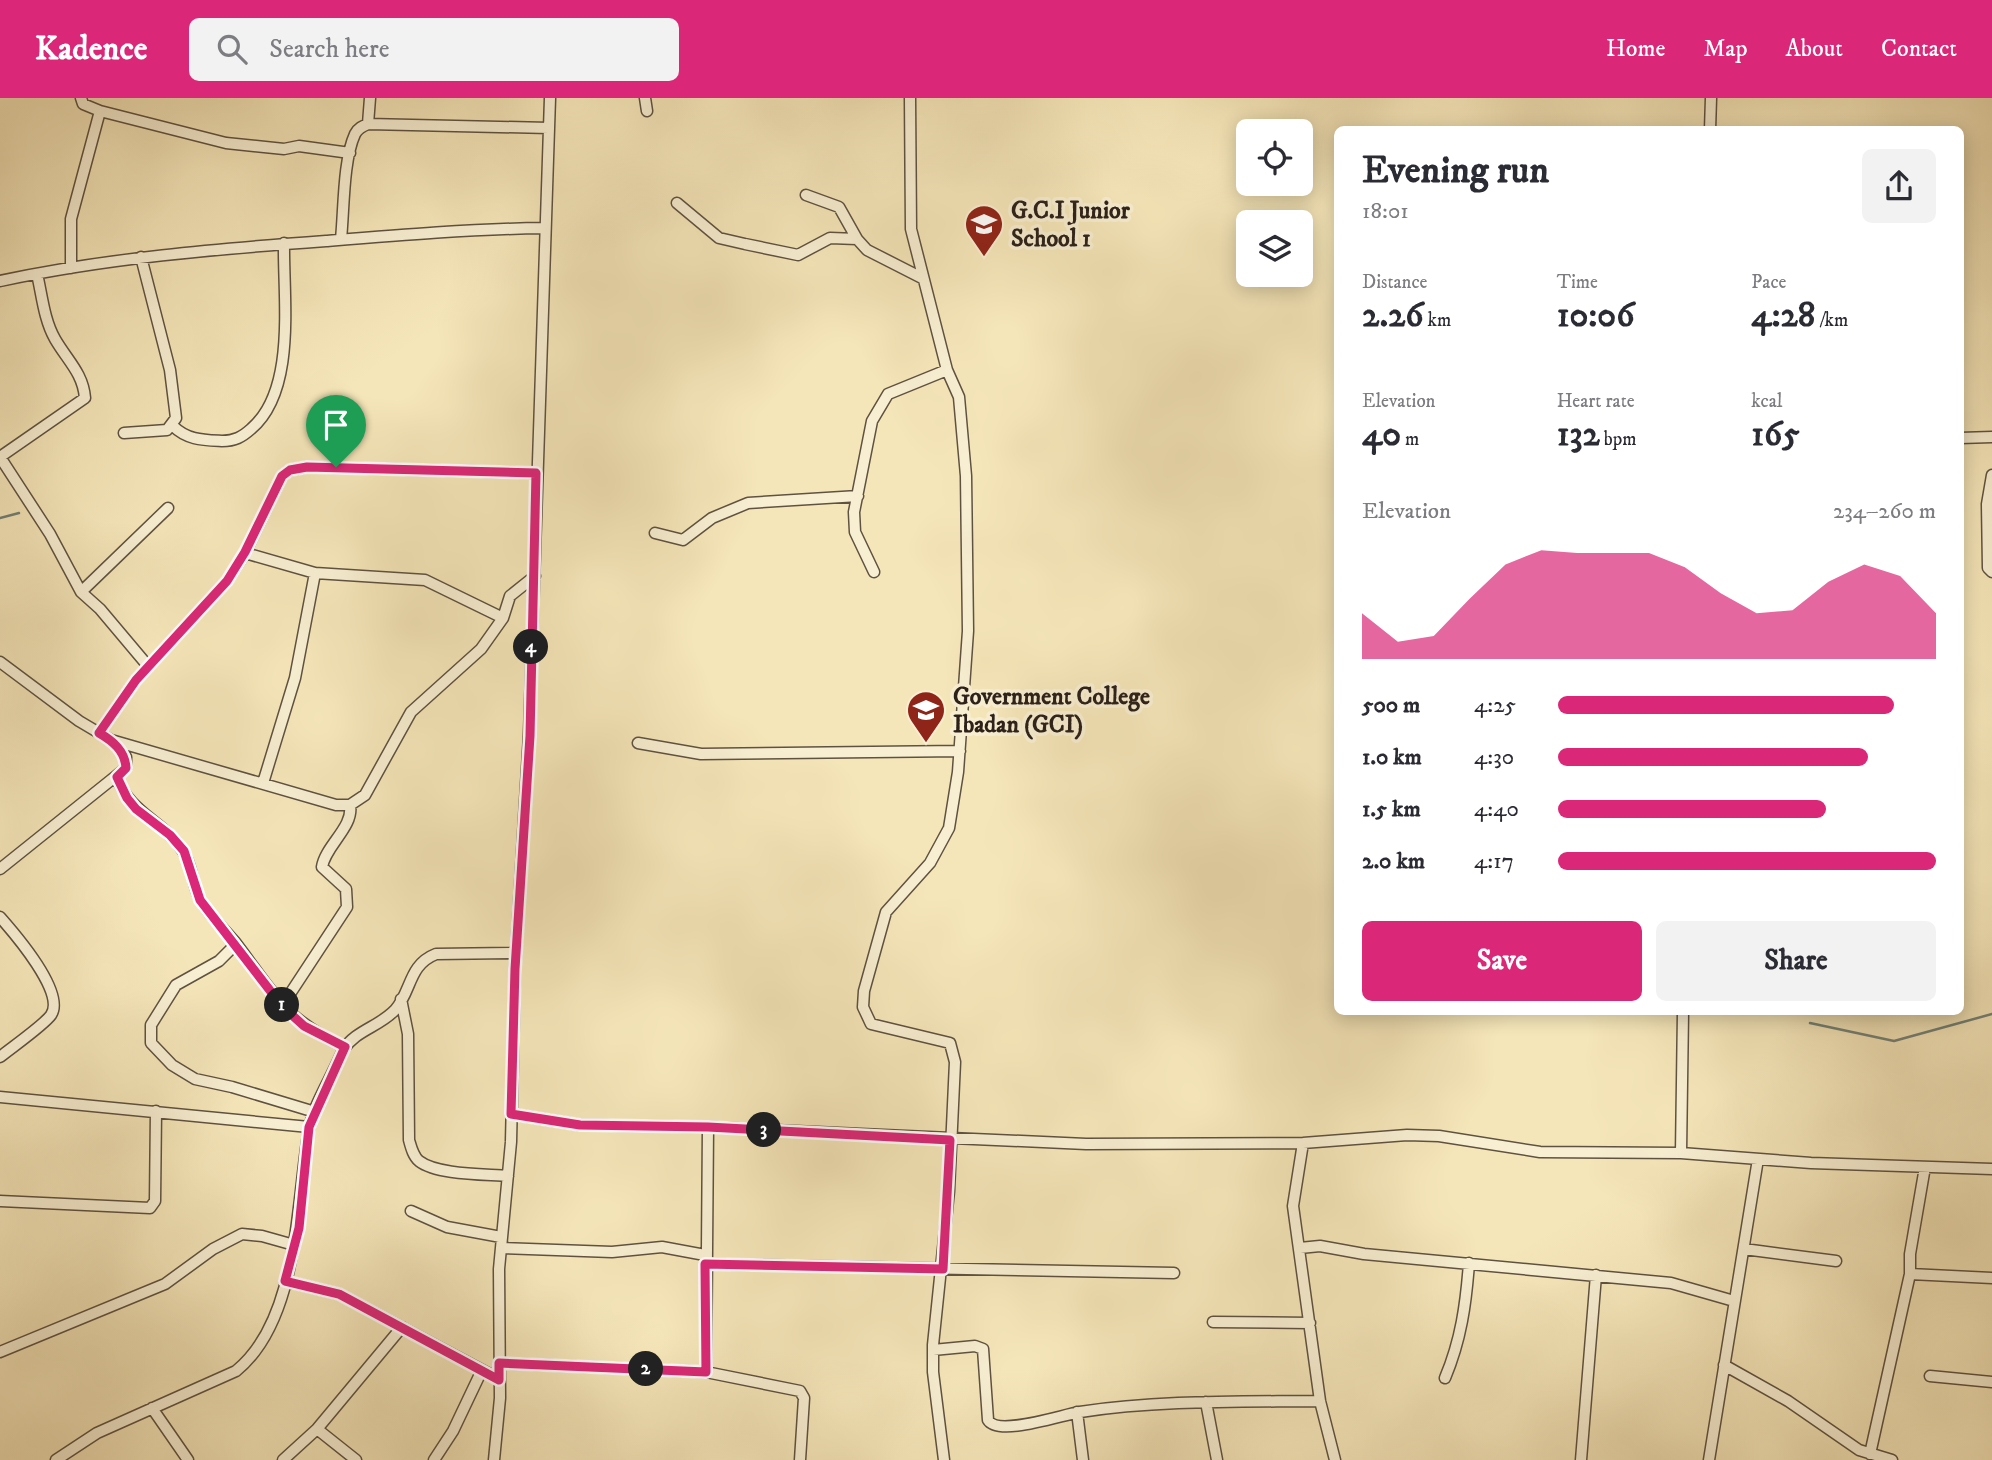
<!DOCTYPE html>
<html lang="en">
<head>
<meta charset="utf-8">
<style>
	:root { --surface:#fff; --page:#f2f2f3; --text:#2b2b33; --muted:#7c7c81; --accent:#db2777 }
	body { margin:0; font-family:"IM FELL DW Pica",serif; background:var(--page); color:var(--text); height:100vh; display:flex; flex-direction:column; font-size:26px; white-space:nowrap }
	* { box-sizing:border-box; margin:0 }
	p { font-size:23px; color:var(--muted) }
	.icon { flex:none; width:38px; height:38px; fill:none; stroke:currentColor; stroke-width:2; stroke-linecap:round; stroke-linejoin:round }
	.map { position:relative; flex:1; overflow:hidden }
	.drawer { position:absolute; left:1334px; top:28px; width:630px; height:889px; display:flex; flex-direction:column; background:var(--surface); border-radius:10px; box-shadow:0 4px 18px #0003 }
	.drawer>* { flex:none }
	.buttons { position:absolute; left:1236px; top:21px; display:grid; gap:14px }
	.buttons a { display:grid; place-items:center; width:77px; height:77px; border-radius:10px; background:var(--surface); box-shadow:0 4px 18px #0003; font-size:35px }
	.pin { position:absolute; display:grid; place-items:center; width:60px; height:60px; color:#fff; margin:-72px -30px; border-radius:50% 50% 50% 0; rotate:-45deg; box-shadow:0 0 7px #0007 }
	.pin .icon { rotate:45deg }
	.km { position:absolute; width:35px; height:35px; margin:-18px; border-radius:50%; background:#222; color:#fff; font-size:19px; line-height:35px; text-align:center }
	.round { display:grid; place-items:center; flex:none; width:74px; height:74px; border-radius:10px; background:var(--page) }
	.head { display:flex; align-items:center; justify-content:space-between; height:119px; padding:0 28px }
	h1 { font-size:38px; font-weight:700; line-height:52px }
	.figures { display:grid; grid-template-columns:repeat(3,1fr); gap:10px; height:119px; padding:7px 28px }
	.figures div { display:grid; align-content:center }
	.figures b { font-size:35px; font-weight:700 }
	.figures small { font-size:19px; font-weight:400 }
	.figures p { font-size:19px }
	.chart { height:196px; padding:14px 28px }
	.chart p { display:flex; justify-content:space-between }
	.chart svg { width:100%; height:126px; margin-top:7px; fill:var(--accent); opacity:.7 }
	.action { display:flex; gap:14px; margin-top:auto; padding:14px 28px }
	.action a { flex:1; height:80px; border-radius:10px; background:var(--accent); color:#fff; font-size:28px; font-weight:700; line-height:80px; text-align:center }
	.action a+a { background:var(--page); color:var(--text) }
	ul { padding:0 28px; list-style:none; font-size:23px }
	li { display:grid; grid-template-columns:112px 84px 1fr; align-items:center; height:52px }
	li i { height:18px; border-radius:9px; background:var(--accent) }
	header { display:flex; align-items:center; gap:42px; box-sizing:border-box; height:98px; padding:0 35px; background:var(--accent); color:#fff }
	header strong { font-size:33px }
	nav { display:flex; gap:38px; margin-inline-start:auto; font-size:24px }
	.search { width:490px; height:63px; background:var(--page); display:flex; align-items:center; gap:18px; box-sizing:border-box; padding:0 24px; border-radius:10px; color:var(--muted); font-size:26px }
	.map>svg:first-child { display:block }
</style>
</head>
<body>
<header>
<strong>Kadence</strong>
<div class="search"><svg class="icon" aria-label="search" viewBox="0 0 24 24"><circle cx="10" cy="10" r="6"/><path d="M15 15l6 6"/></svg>Search here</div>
<nav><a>Home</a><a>Map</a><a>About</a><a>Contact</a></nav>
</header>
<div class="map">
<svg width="1992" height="1362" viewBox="0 0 1992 1362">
	<rect width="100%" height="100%" fill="#f5e6b9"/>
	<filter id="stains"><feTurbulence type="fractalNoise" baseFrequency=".00286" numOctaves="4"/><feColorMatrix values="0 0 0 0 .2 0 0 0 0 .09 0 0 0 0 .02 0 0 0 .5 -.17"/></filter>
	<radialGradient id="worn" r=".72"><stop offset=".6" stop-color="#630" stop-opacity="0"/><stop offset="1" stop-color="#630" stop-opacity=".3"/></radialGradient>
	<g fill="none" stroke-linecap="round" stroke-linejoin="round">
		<path stroke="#707f76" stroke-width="2.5" d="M 0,420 L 19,415
			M 1810,925 L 1894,943 L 1992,916"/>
		<defs>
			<path id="minor" d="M 81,0 L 83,6 L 100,13 L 226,45 L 284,51 L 299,48 L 350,55
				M 645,0 L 647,13
				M 910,0 L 911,131 L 947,272 L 959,299 L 966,378 L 968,533 L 958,674 L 949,730 L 930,765 L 886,814 L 864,893 L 863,909 L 871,926 L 950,945 L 955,964 L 949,1093 L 933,1247 L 933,1274 L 944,1362
				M 368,26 L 370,0
				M 1710,32 L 1711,0
				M 806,97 L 839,109 L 857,141 L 867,152 L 922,180
				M 677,105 L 719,140 L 745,146 L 798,157 L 830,140 L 857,141
				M 341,141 C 344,112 343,62 355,36 C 358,30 363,28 368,26 L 549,30
				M 71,170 L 71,121 L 100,13
				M 0,183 C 108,160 216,151 326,143 C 399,137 471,131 544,130
				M 173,328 C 187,342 203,342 222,343 C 235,343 242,339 251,331 C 297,292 283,200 284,145
				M 124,335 L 167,332 L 176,320 L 170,272 L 141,159
				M 1960,340 L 1992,339
				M 0,359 L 50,436 L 81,494 L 100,511 L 148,568
				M 0,359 L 85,300 C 83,275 67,262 55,241 C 44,222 42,197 37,176
				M 1992,377 L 1987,406 L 1988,470 L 1992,474
				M 655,435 L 683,442 L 712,420 L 748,405 L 858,398
				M 245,455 L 315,475 L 425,482 L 503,520
				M 874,474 L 855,434 L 854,414 L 872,323 L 888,296 L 947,272
				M 81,494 L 168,410
				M 0,564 L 79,623 L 111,642 L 126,659 L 126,670 L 0,771
				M 99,635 L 136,582 L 227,483 L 245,455 L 282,378 L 290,372 L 307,369 L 536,375
				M 111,642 L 336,707 L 350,707 L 365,697 L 411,614 L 481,551 L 503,520 L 510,498 L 535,478
				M 638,645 L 701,656 L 960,653
				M 117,679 C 129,715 164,723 183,753 C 193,768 192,788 201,803 C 210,818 224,831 235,844 C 274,895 283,921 345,949
				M 263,685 L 295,580 L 315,475
				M 0,819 C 15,836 66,895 51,917 C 44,927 11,950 0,959
				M 236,846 L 219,863 L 176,887 L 151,927 L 151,945 L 172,967 L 195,981 L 232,989 L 315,1014
				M 401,901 L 408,936 L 409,1042 C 411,1049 413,1058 419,1063 C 437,1077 485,1076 508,1078
				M 282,908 L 347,809 L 346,791 L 322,769 C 325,748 354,729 350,707
				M 0,999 L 309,1029
				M 511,1016 L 580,1027 L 708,1029 L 1086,1046 L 1303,1045 L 1407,1037 L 1439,1038 L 1540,1054 L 1681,1055 L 1811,1065 L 1992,1071
				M 1303,1045 L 1293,1108 L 1320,1303 L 1335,1362
				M 1681,1055 L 1683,914
				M 1925,1069 L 1910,1156 L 1910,1176 L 1992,1180
				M 0,1103 L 150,1110 L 155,1103 L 156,1013
				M 411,1113 L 447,1129 L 501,1139
				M 501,1150 L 612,1154 L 662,1149 L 705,1157
				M 1300,1150 L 1320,1148 L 1364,1156 L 1671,1185 L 1734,1203
				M 1744,1151 L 1836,1163
				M 705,1166 L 1174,1175
				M 285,1183 L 339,1196 L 499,1281
				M 1213,1224 L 1310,1225
				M 933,1252 L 975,1248 L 983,1251 L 988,1322 C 998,1339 1061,1317 1080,1314 C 1159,1302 1239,1304 1320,1303
				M 0,1254 L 165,1186 L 213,1151 L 242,1136 L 262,1138 L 294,1147
				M 499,1265 L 706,1274 L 800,1293 L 804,1300 L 800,1362
				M 1724,1267 L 1788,1303 L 1859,1352 L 1892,1362
				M 706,1274 L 708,1029
				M 1930,1278 L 1992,1284
				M 1445,1280 C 1461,1242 1466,1206 1469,1165
				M 1206,1304 L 1217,1362
				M 152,1310 L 188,1362
				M 1077,1314 L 1083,1362
				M 317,1331 L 356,1362
				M 1870,1356 L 1910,1176
				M 56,1362 L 97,1335 L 236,1273 C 299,1222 296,1105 309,1031 C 314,1005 333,977 343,952 C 356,932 379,929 395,912 C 412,893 408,867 436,856 L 516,855
				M 283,1362 L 317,1331 L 402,1229
				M 434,1362 L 453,1333 L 482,1272
				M 494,1362 L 500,1300 L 499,1171 L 511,1044 L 515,871 L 529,637 L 550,0
				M 1581,1362 L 1596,1177
				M 1709,1362 L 1758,1061"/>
		</defs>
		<use href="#minor" stroke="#5e5241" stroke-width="13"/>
		<use href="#minor" stroke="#f8efd2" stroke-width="10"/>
	</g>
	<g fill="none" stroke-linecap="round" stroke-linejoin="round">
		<defs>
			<path id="route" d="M 307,369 L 536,375 L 530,638 L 515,871 L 511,1016 L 580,1027 L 708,1029 L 950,1042 L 943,1171 L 705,1166 L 706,1274 L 499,1265 L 499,1282 L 339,1196 L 285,1183 L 299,1130 L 309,1029 L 345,949 L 304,928 L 282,908 L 200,802 L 184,753 L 170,737 L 136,711 L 127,700 L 117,679 L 126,670 C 125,653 113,643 99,635 L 136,582 L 227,483 L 245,454 L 282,378 L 290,372 Z"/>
		</defs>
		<use href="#route" stroke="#fff" stroke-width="14"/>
		<use href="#route" stroke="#db2777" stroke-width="9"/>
	</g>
	<defs>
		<symbol id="school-pin" viewBox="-11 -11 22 30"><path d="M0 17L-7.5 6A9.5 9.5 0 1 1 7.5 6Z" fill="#8f2418" stroke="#f8efd2"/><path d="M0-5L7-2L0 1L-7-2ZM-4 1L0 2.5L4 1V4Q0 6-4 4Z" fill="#fff"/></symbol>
	</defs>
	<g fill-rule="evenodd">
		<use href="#school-pin" x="962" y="104" width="44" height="60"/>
		<use href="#school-pin" x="904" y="590" width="44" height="60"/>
	</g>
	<g text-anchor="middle" stroke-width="7" stroke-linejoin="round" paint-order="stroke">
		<g font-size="24" font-weight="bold" fill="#2c2019" stroke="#f8efd2" text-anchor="start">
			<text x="1011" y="120">G.C.I Junior<tspan x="1011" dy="28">School 1</tspan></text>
			<text x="953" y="606">Government College<tspan x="953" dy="28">Ibadan (GCI)</tspan></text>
		</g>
	</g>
	<rect width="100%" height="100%" filter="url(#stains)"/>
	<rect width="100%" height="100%" fill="url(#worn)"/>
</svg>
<div class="buttons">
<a><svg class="icon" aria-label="locate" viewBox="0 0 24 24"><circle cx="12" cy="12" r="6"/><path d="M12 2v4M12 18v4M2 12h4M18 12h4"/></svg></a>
<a><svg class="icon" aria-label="layers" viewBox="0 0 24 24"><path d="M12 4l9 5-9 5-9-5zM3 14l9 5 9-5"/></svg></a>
</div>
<div class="pin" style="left:336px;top:369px;background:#1e9e55"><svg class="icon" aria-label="arrive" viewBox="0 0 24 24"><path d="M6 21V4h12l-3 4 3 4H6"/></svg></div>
<b class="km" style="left:282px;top:907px">1</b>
<b class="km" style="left:646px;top:1271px">2</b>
<b class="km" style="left:764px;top:1032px">3</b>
<b class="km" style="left:531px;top:549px">4</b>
<section class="drawer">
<div class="head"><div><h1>Evening run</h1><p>18:01</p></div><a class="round"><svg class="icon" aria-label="share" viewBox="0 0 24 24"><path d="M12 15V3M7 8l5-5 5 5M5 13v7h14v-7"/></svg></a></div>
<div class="figures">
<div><p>Distance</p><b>2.26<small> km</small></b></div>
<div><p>Time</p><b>10:06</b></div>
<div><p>Pace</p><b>4:28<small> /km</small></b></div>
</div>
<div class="figures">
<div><p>Elevation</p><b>40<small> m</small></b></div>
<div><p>Heart rate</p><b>132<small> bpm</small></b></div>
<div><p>kcal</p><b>165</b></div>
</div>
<div class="chart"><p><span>Elevation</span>234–260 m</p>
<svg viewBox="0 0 160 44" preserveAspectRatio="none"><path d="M0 44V28L10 38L20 36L30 23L40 11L50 6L60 7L70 7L80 7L90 12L100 21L110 28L120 27L130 17L140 11L150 15L160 28V44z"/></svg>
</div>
<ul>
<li><b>500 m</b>4:25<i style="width:89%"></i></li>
<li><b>1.0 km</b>4:30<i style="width:82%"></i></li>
<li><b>1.5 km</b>4:40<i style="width:71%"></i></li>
<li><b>2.0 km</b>4:17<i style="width:100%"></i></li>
</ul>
<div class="action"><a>Save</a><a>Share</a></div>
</section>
</div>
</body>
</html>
